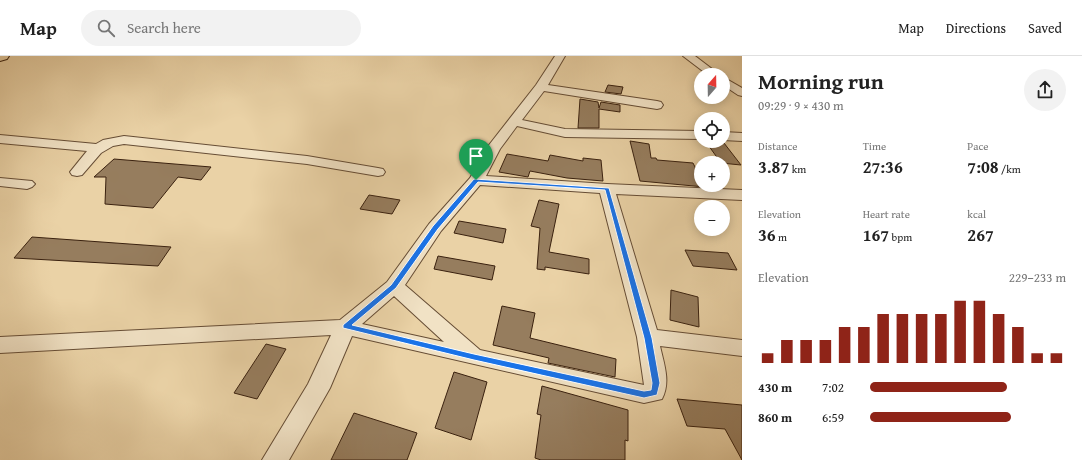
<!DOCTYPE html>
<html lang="en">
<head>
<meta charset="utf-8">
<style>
	:root { --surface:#fff; --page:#f2f2f2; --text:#222; --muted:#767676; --line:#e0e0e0; --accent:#8f2418 }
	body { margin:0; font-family:"Gentium Book Plus",serif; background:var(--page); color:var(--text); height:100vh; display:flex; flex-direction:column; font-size:15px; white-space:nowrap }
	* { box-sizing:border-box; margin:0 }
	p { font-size:13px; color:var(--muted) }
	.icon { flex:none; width:22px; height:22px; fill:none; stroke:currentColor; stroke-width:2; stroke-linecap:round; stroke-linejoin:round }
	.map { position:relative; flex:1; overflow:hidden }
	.sheet { display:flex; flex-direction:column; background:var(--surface); width:340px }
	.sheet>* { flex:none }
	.needle { width:26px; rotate:20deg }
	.tools { position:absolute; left:694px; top:12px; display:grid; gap:8px }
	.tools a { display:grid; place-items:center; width:36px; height:36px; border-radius:50%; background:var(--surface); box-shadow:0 2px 10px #0003; font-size:20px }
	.pin { position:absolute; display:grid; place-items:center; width:34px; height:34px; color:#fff; margin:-41px -17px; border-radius:50% 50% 50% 0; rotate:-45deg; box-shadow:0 0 4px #0007 }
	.pin .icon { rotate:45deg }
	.round { display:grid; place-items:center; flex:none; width:42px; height:42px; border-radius:21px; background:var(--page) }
	.summary { display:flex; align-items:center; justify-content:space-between; height:68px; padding:0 16px }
	h1 { font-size:22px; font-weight:600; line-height:30px }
	.stats { display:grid; grid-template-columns:repeat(3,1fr); gap:6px; height:68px; padding:4px 16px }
	.stats div { display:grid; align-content:center }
	.stats b { font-size:17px; font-weight:600 }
	.stats small { font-size:11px; font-weight:400 }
	.stats p { font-size:11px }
	.chart { height:112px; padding:8px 16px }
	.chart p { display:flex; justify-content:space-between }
	.chart svg { width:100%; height:72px; margin-top:4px; stroke:var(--accent); stroke-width:6 }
	ul { padding:0 16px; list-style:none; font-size:13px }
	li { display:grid; grid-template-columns:64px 48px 1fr; align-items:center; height:30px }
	li i { height:10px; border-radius:5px; background:var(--accent) }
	header { display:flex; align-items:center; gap:24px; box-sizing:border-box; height:56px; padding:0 20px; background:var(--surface); border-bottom:1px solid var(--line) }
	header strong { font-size:19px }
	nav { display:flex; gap:22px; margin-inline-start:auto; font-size:14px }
	.search { width:280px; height:36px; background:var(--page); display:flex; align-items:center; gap:10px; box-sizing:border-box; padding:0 14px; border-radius:22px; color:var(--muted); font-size:15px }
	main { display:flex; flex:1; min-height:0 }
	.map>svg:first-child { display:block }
</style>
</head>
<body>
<header>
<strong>Map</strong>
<div class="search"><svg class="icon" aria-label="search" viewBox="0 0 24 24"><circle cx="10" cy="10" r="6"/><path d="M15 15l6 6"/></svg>Search here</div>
<nav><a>Map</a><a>Directions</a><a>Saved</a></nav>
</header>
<main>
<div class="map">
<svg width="742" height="404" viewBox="0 0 742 404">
	<rect width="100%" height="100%" fill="#ead2a6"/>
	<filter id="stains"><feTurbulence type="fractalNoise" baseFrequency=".005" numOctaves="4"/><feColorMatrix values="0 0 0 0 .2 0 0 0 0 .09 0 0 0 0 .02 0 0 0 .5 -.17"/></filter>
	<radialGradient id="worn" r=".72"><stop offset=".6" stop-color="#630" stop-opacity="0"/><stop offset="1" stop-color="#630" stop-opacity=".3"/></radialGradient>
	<path fill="#967d5e" stroke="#3a210f" d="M 608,29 L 623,31 L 621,38 L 605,36 Z
		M 580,43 L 598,46 L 599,52 L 601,46 L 620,49 L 620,56 L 599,53 L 599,72 L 578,72 Z
		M 630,85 L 649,88 L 651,102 L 656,102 L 657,104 L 693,107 L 701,123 L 701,129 L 704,129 L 705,131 L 640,125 Z
		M 706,86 L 724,87 L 741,109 L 721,107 Z
		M 507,98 L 548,105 L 550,99 L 583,105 L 583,102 L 601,104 L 603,125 L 567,122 L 530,115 L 528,121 L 499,116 Z
		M 114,103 L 211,111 L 201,124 L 178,121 L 153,152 L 105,148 L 106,121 L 94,121 Z
		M 369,139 L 400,144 L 392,158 L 360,153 Z
		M 539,144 L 559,148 L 549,196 L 589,203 L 589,218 L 545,211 L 545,214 L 537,213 L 540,172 L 531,170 Z
		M 459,165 L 506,173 L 503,187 L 454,177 Z
		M 32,181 L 171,191 L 158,210 L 14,202 Z
		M 685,194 L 728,197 L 737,214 L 693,210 Z
		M 438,200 L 495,210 L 492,224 L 434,213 Z
		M 671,234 L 698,241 L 699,271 L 670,264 Z
		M 502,250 L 535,257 L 530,282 L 616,303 L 615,321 L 548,307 L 549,302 L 493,289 Z
		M 266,288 L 286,293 L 257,343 L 234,337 Z
		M 454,316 L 487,326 L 471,384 L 435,372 Z
		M 542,330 L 628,354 L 628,385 L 625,384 L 625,404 L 541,404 L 535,402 L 541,359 L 537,358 Z
		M 677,343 L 742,349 L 742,404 L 725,373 L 687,370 Z
		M 354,357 L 417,377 L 407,404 L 331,404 Z"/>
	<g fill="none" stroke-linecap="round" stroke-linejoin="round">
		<defs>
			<path id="minor" d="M 555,0 L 565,0 L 548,29 L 657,45 L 661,46 L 663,49 L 661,52 L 657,53 L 544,35 L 522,64 L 565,73 L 701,75 L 701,83 L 565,81 L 517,70 L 500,93 L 486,120 L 607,128 L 742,134 L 742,144 L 616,138 L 657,274 L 742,284 L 742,300 L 660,290 C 664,308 671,326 662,343 L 644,347 L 352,280 L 330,332 L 289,404 L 262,404 L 308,328 L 331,279 L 0,297 L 0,281 L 340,264 L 387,226 L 429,168 L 470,122 L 489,89 L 536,29 ZM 480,129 L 600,137 L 637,281 L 644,329 L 480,294 L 405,229 L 441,175 ZM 394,240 L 444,286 L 362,268 Z
				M 683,0 L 695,0 L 720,19 L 708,19 Z
				M 723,21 L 742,32 L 742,40 L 738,39 L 723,29 Z
				M 723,76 L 742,77 L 742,85 L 723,84 Z
				M 0,79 L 96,88 L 103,84 L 124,80 L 307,100 L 378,112 L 383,113 L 385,116 L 383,119 L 378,120 L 307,108 L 124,88 L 113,90 L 101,97 L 82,119 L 77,120 L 72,119 L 70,116 L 87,95 L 0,87 Z
				M 0,122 L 32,125 L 35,128 L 32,131 L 27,133 L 0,130 Z"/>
			<path id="highway" d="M 0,0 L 9,0 L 7,3 L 0,5 Z"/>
		</defs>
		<use href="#minor" stroke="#664d35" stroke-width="2"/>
		<use href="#highway" stroke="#3a210f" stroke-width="2"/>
		<use href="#minor" fill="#f1e2c5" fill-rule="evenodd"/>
		<use href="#highway" fill="#ead2a6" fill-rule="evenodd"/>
	</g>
	<path fill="#1a73e8" stroke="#fff" fill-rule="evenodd" d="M 474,123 L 609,132 L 652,282 L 660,327 L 657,339 L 644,342 L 474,304 L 343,272 L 343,269 L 391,229 L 433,170 ZM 478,126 L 605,134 L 644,282 L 652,327 L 651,334 L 644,335 L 474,298 L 352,269 L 396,232 L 438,173 Z"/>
	<rect width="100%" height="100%" filter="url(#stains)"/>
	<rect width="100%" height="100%" fill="url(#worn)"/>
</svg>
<div class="tools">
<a><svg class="needle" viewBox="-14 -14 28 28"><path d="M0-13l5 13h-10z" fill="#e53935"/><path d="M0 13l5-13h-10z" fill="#767676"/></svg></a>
<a><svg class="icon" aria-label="locate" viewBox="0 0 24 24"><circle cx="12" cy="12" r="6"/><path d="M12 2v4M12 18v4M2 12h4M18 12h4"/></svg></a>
<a>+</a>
<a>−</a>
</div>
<div class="pin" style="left:476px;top:124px;background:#1e9e55"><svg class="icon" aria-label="arrive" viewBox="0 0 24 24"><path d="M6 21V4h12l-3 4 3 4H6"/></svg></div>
</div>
<section class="sheet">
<div class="summary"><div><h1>Morning run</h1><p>09:29 · 9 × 430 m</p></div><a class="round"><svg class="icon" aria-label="share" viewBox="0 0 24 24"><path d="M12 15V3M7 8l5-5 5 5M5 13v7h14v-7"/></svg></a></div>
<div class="stats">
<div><p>Distance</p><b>3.87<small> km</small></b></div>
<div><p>Time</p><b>27:36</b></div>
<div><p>Pace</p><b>7:08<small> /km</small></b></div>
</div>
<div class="stats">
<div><p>Elevation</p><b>36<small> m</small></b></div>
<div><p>Heart rate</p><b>167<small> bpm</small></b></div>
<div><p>kcal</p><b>267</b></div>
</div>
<div class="chart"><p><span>Elevation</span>229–233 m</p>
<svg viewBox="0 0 160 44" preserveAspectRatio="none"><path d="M5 44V38M15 44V30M25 44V30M35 44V30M45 44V22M55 44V22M65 44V14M75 44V14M85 44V14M95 44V14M105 44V6M115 44V6M125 44V14M135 44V22M145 44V38M155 44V38"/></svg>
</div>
<ul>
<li><b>430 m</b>7:02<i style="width:70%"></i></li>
<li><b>860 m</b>6:59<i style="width:72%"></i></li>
</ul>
</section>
</main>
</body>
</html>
